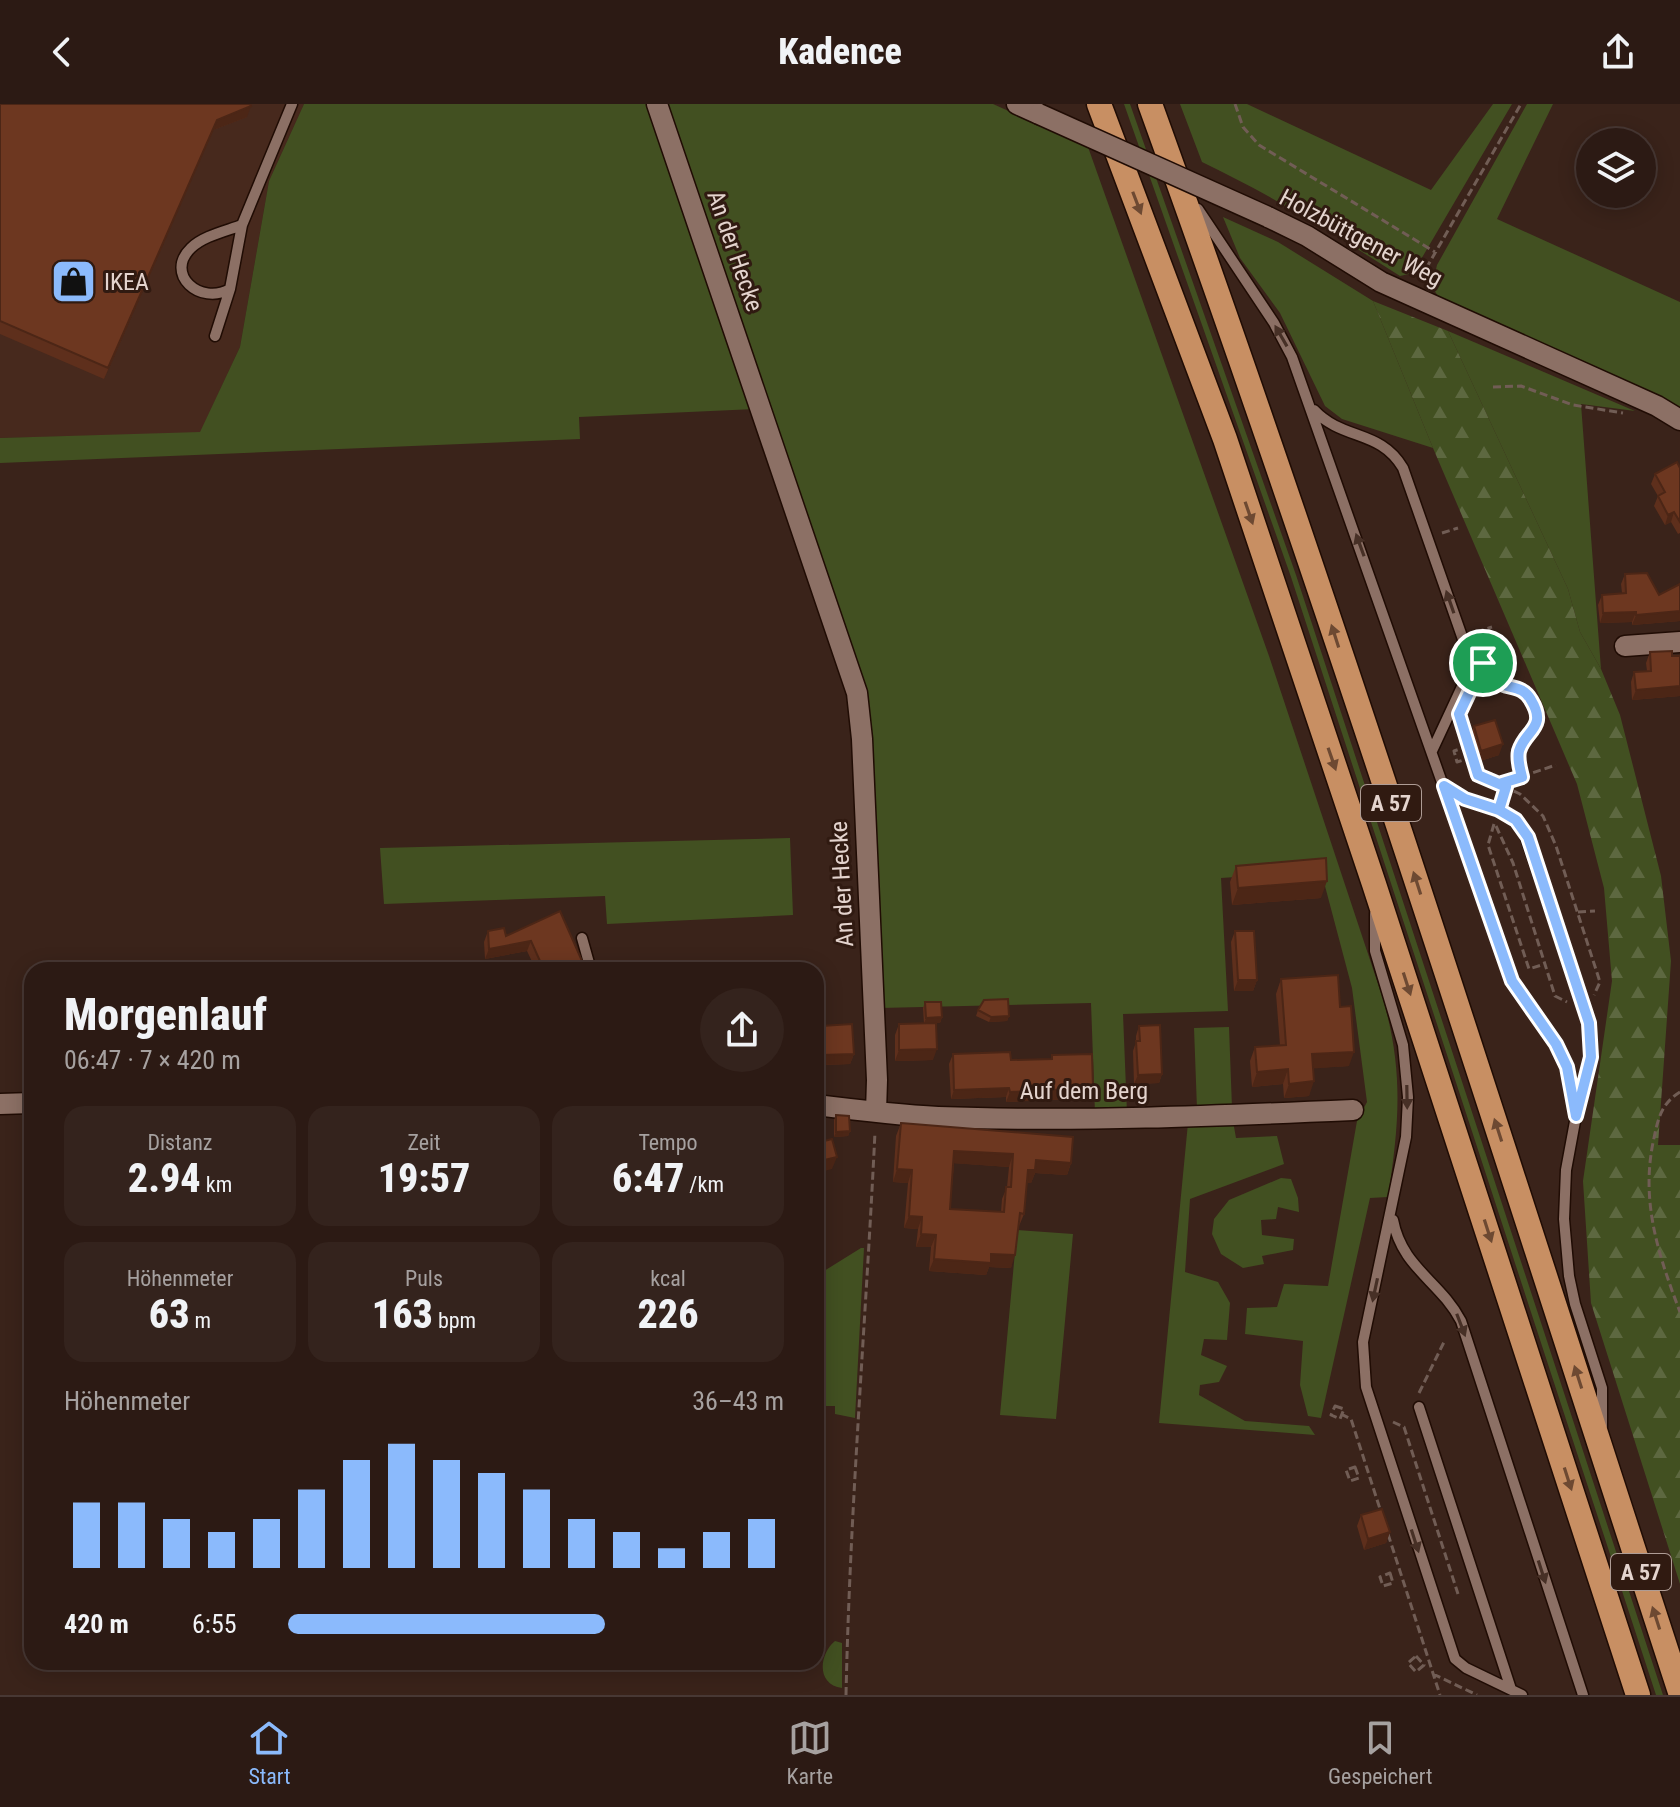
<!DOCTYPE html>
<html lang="de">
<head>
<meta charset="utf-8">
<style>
	:root { --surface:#2c1a14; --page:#34231d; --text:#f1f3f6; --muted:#a6a1a0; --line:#483834; --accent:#8bbafc }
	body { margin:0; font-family:"Roboto Condensed",sans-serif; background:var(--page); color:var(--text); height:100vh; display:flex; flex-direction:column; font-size:30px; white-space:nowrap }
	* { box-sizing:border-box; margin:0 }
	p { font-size:26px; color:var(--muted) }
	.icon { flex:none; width:44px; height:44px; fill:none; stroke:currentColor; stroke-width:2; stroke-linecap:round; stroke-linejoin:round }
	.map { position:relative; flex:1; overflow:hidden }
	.details { position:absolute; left:24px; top:858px; width:800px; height:708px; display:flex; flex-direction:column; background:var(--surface); border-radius:24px; box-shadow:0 4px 20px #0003,0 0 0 2px var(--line) }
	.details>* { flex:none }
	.tools { position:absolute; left:1576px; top:24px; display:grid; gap:16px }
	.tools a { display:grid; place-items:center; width:80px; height:80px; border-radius:50%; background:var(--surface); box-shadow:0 4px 20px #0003,0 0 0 2px var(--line); font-size:40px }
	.pin { position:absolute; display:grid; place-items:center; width:68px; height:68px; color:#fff; margin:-34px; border:4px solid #fff; border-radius:50%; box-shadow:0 2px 8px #0007 }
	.round { display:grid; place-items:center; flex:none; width:84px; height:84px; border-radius:42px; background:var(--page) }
	.head { display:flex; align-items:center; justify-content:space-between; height:136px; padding:0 40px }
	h1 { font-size:44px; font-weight:800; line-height:60px }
	.stats { display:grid; grid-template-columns:repeat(3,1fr); gap:12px; height:136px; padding:8px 40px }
	.stats div { display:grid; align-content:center; border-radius:20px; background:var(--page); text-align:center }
	.stats b { font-size:40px; font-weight:800 }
	.stats small { font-size:22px; font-weight:400 }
	.stats p { font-size:22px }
	.chart { height:224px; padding:16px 40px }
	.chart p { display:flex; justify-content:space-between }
	.chart svg { width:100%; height:144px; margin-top:8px; stroke:var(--accent); stroke-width:6 }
	ul { padding:0 40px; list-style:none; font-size:26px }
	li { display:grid; grid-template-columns:128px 96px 1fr; align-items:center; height:60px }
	li i { height:20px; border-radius:10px; background:var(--accent) }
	header { display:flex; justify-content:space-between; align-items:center; height:104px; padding:0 40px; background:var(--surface); font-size:36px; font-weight:800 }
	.tab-bar { display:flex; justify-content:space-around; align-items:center; height:112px; border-top:2px solid var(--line); background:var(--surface); font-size:22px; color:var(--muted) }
	.tab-bar a { display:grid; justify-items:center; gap:4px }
	.tab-bar .active { color:var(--accent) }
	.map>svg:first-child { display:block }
</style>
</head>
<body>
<header><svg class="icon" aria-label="back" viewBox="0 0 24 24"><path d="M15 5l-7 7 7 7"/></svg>Kadence<svg class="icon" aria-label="share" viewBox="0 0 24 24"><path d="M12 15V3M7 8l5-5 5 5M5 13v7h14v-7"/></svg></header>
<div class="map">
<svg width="1680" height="1591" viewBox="0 0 1680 1591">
	<defs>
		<pattern id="forest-firs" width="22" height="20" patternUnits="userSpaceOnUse" patternTransform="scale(2)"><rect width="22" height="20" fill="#425021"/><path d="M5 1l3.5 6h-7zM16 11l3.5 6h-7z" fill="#5d6840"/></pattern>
	</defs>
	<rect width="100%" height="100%" fill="#3a231a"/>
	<path fill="#47291d" d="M 0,0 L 304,0 L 269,77 L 240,243 L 200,329 L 0,334 Z"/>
	<path fill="#425021" d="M 304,0 L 652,0 L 755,305 L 579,313 L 580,335 L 0,359 L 0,334 L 200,328 L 240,243 L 269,77 Z
		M 665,0 L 993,0 L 1088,43 L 1269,552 L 1383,895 C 1404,968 1399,1020 1388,1093 L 1370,1094 L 1321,1314 L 1308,1312 L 1300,1281 L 1303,1237 L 1245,1230 L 1247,1204 L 1277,1203 L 1284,1180 L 1328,1182 L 1357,1017 L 1367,998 L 1352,884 L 1321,767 L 1221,774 L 1228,907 L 1123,910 L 1127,1009 L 1095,1009 L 1091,899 L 880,904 L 866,597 Z
		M 1124,0 L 1130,0 L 1296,471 L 1663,1591 L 1656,1591 L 1291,473 Z
		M 1180,0 L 1247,0 L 1431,86 L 1493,0 L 1512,0 L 1413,169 L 1400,172 C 1336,131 1271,91 1202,58 Z
		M 1527,0 L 1553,0 L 1497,115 L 1680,198 L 1680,305 L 1666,295 L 1438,192 L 1432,183 L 1437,161 Z
		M 1223,113 L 1278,138 L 1373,197 L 1433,344 L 1342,315 L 1325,302 L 1280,209 L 1240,154 Z
		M 1448,227 L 1635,307 L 1581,300 L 1601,565 L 1580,528 L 1568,485 Z
		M 790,734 L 793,811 L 607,820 L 605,792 L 384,800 L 380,744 Z
		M 1229,923 L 1232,1004 L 1197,1005 L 1194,924 Z
		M 1233,1017 L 1236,1034 L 1277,1032 L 1284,1060 L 1190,1095 L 1185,1168 L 1218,1178 L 1230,1199 L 1227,1236 L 1204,1235 L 1201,1251 L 1227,1262 L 1219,1278 L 1200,1281 L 1199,1291 L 1245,1317 L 1309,1322 L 1315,1331 L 1159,1319 L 1188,1019 Z
		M 1281,1074 L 1291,1075 L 1298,1094 L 1299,1108 L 1278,1103 L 1276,1115 L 1261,1116 L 1262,1131 L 1294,1135 L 1293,1146 L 1262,1152 L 1264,1160 L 1243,1164 L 1221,1150 L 1212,1130 L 1214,1115 L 1229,1096 Z
		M 1017,1126 L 1073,1130 L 1056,1315 L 1000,1311 Z
		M 861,1144 L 864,1144 L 855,1314 L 835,1310 L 835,1302 L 816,1302 L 816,1172 Z
		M 835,1537 L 842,1539 L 842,1584 C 816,1581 819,1550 835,1537 Z"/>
	<path fill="url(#forest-firs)" d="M 1373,197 L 1448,227 L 1568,485 L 1580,528 L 1601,565 L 1620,611 L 1661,772 L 1671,857 L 1658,1041 L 1680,1041 L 1680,1480 L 1591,1199 L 1583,1077 L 1612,877 L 1604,784 L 1577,680 L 1433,344 Z"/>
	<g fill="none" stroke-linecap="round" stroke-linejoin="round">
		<defs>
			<path id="lane" d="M 1198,105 L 1274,219 L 1292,253 L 1512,877 C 1545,930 1569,944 1576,1012
				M 242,121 C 226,127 203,132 191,144 C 164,170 200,202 230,185 L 242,121 L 292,0
				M 215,232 L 230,185
				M 1314,306 C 1343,337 1380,325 1403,364 L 1472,561 L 1432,647
				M 1444,682 C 1469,700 1503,701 1523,725 L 1589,919 L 1591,953 L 1576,1012 L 1566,1066 L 1564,1115 L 1569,1172 L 1575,1200 L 1602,1284 L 1602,1322
				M 1375,810 L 1375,847 L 1403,941 L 1408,993 L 1406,1033 L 1363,1238 L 1366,1283 L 1455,1555 L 1466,1564 L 1522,1591
				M 582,834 L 591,866
				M 1393,1116 C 1402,1164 1440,1177 1461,1217 L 1583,1591
				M 1419,1303 L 1511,1585"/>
			<path id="street" d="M 657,0 L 857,589 L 862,635 L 877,976 L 876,1008
				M 1017,0 L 1039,10
				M 1268,113 L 1307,132 L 1381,178 L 1657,302 L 1680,316
				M 1625,542 L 1680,538
				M 0,1000 L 32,999
				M 816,1001 C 856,1006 897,1011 938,1013 C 1076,1018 1215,1012 1353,1006"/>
			<path id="highway" d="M 1099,0 L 1225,335 L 1374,780 L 1638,1591
				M 1150,0 C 1340,525 1507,1058 1680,1588"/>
		</defs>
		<use href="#lane" stroke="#200c04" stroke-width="13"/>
		<use href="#street" stroke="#200c04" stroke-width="23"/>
		<use href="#highway" stroke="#200c04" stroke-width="27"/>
		<path stroke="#715d55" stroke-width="3" stroke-dasharray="8 4" stroke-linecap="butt" d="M 1235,0 L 1243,23 L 1259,41 L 1435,148
			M 1420,175 L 1521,0
			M 1493,283 L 1521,282 L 1573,301 L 1623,309
			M 1442,429 L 1458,424
			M 1476,528 L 1492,523
			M 1486,567 C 1499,587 1525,579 1534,603 C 1536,609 1539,615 1537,622 C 1535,628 1529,632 1525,637 C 1516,648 1519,660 1522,673
			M 1461,617 L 1478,671 L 1520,690 L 1543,712 L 1556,742 L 1600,878 L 1594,891
			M 1469,642 L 1454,647 L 1457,658 L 1473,653
			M 1499,680 L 1556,661
			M 1494,720 L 1488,741 L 1529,865 L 1545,860
			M 1496,722 L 1513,759 L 1555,892 L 1567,898
			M 1578,808 L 1595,807
			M 1680,988 C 1662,999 1658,1014 1654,1034 C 1640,1096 1658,1150 1680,1208
			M 1419,1289 L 1444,1238
			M 1335,1302 L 1344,1305 L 1340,1315 L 1331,1311 Z
			M 1341,1310 L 1351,1315 L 1381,1408
			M 1393,1318 L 1404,1323 L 1458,1490
			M 1355,1363 L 1359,1374 L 1350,1377 L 1346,1366 Z
			M 1388,1430 L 1440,1591
			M 1390,1469 L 1393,1479 L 1383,1482 L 1380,1473 Z
			M 1416,1552 L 1424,1561 L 1416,1568 L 1408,1559 Z
			M 1433,1570 L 1477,1591
			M 846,1591 C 850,1403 866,1216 875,1028"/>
		<use href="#lane" stroke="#8c7065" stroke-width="10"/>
		<use href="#street" stroke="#8c7065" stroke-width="20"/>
		<use href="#highway" stroke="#c88f63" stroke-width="24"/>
		<defs>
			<path id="street-bridge" d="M 1039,10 L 1268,113"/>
		</defs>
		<use href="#street-bridge" stroke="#200c04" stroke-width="23" stroke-linecap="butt"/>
		<use href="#street-bridge" stroke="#8c7065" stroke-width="20"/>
	</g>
	<path fill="#5e2f1c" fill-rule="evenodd" d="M 0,0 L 247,13 L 213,26 L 104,275 L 0,230 Z
		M 1680,364 L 1680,429 L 1678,430 L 1671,418 L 1665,421 L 1654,402 L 1658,392 L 1651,380 L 1655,370 Z
		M 1625,470 L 1659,491 L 1680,480 L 1680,517 L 1632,521 L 1632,518 L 1600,519 L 1598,501 L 1602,491 L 1622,489 L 1621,480 Z
		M 1650,548 L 1672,552 L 1680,552 L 1680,592 L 1632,596 L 1631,578 L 1634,568 L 1647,567 L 1646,559 Z
		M 1474,622 L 1499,651 L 1477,658 L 1470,633 Z
		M 1236,762 L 1321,794 L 1232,801 L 1230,778 Z
		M 560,807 L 586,866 L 536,866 L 527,847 L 485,855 L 484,838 L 488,827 L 506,832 Z
		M 1235,827 L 1257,876 L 1253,887 L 1234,887 L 1231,838 Z
		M 1281,875 L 1340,903 L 1349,962 L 1313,964 L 1309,992 L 1284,994 L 1283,980 L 1252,983 L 1250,957 L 1255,943 L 1280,941 L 1276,890 Z
		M 925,898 L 942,913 L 940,919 L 930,919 L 933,956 L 895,957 L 895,931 L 899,920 L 924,920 L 923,904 Z
		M 978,906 L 1009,912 L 1007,917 L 989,918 L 976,912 Z
		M 821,922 L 854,950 L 850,960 L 823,961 L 820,976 L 816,976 L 816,942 L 818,942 L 817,932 Z
		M 1139,922 L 1162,970 L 1159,979 L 1134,980 L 1133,947 L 1136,938 L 1136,932 Z
		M 953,950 L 1011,956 L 1051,955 L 1052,951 L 1089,994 L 1006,998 L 1006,993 L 951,995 L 949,960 Z
		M 836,1011 L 850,1027 L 848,1032 L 834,1033 L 834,1016 Z
		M 901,1019 L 1071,1059 L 1067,1071 L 1035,1069 L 1031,1079 L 1026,1078 L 1024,1110 L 1019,1122 L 1011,1164 L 989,1163 L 986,1171 L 929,1167 L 931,1143 L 916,1143 L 918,1125 L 904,1124 L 908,1079 L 893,1078 L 896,1032 ZM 954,1059 L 1009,1063 L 1007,1083 L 1002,1095 L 1001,1108 L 950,1105 Z
		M 1361,1411 L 1390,1428 L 1386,1439 L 1364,1446 L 1357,1422 Z"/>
	<path fill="#4c2616" d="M 251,2 L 247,13 L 213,26 L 104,275 L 217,16 Z
		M 1674,408 L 1671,418 L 1665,421 L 1668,411 Z
		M 1680,507 L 1680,517 L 1632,521 L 1636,511 Z
		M 1636,508 L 1632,518 L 1600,519 L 1603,509 Z
		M 1680,582 L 1680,592 L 1632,596 L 1636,586 Z
		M 1503,640 L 1499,651 L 1477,658 L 1481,647 Z
		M 1327,777 L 1321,794 L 1232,801 L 1238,784 Z
		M 531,837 L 527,847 L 485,855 L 489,845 Z
		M 1238,876 L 1257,876 L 1253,887 L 1234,887 Z
		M 1009,912 L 1007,917 L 989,918 L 991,913 Z
		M 942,913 L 940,919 L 924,920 L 926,914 Z
		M 937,945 L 933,956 L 895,957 L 899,946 Z
		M 1354,948 L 1349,962 L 1307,965 L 1312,950 Z
		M 854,950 L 850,960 L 819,961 L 823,951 Z
		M 1288,965 L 1283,980 L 1252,983 L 1257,968 Z
		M 823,966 L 820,976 L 816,976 L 816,967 Z
		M 1162,970 L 1159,979 L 1134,980 L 1138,971 Z
		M 1314,977 L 1309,992 L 1284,994 L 1289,980 Z
		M 1009,984 L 1006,993 L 951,995 L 954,986 Z
		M 1093,984 L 1089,994 L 1006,998 L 1010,988 Z
		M 850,1027 L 848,1032 L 834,1033 L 836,1028 Z
		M 954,1047 L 1013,1050 L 1009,1063 L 950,1059 Z
		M 837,1053 L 832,1065 L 816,1069 L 816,1058 Z
		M 1036,1056 L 1071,1059 L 1067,1071 L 1035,1069 L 1031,1079 L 1023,1078 L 1028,1066 Z
		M 897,1065 L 912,1066 L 908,1079 L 893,1078 Z
		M 825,1103 L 821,1116 L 816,1117 L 816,1106 Z
		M 909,1112 L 922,1113 L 918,1125 L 904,1124 Z
		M 921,1130 L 936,1131 L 931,1143 L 916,1143 Z
		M 991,1150 L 1015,1151 L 1011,1164 L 989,1163 L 986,1171 L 929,1167 L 934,1155 Z
		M 1390,1428 L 1386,1439 L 1364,1446 L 1368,1435 Z"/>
	<path fill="#6d3720" stroke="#4c2616" stroke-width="2" fill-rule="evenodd" d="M 0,0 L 250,0 L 251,2 L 217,16 L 108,264 L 0,217 Z
		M 1677,358 L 1680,364 L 1680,418 L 1674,408 L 1668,411 L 1658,392 L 1665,388 L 1655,370 Z
		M 1647,469 L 1659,491 L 1680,480 L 1680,507 L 1636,511 L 1636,508 L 1603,509 L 1602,491 L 1626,489 L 1625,470 Z
		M 1672,547 L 1672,552 L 1680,552 L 1680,582 L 1636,586 L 1634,568 L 1651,567 L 1650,548 Z
		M 1495,616 L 1503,640 L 1481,647 L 1474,622 Z
		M 1326,754 L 1327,777 L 1238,784 L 1236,762 Z
		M 560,807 L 586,866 L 544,866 L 531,837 L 489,845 L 488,827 L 504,824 L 506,832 Z
		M 1235,827 L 1254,827 L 1257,876 L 1238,876 Z
		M 1338,871 L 1340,903 L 1351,902 L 1354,948 L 1312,950 L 1314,977 L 1289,980 L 1288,965 L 1257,968 L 1255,943 L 1286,941 L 1281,875 Z
		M 1008,895 L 1009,912 L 991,913 L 978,906 L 984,896 Z
		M 925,898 L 941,898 L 942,913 L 926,914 Z
		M 936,919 L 937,945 L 899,946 L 899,920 Z
		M 852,920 L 854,950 L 823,951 L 823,966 L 816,967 L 816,942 L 821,942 L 821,922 Z
		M 1160,921 L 1162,970 L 1138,971 L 1136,937 L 1140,937 L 1139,922 Z
		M 1010,948 L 1011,956 L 1052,955 L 1052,951 L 1092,950 L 1093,984 L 1010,988 L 1009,984 L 954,986 L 953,950 Z
		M 836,1011 L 849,1012 L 850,1027 L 836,1028 Z
		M 901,1019 L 1073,1033 L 1071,1059 L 1036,1056 L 1035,1066 L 1028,1066 L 1024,1110 L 1020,1109 L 1015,1151 L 991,1150 L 991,1159 L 934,1155 L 936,1131 L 921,1130 L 922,1113 L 909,1112 L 912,1066 L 897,1065 ZM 954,1047 L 1013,1050 L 1011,1083 L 1006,1083 L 1004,1108 L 950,1105 Z
		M 832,1035 L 837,1053 L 816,1058 L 816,1039 Z
		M 816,1072 L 825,1103 L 816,1106 Z
		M 1382,1405 L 1390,1428 L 1368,1435 L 1361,1411 Z"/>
	<defs><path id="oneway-solid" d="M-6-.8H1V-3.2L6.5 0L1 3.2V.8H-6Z" transform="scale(2)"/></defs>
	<g fill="#6d4932">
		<use href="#oneway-solid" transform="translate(1137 99) rotate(69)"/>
		<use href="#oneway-solid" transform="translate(1249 409) rotate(71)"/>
		<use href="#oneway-solid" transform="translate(1335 532) rotate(-108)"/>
		<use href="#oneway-solid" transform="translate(1332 655) rotate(71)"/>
		<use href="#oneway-solid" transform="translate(1417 779) rotate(-108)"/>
		<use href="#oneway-solid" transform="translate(1407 880) rotate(72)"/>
		<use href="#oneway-solid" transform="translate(1498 1026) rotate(-108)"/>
		<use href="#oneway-solid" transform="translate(1488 1127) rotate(72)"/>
		<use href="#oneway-solid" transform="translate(1578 1273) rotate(-108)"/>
		<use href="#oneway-solid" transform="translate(1568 1375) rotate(72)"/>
		<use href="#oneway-solid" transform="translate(1656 1514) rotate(-108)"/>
	</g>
	<g fill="#473026">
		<use href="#oneway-solid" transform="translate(1281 232) rotate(-120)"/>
		<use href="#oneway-solid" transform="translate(1360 441) rotate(-110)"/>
		<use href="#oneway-solid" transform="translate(1450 498) rotate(-109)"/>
		<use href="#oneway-solid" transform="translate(1407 993) rotate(89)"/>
		<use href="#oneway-solid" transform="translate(1375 1186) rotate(102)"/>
		<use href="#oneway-solid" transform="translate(1461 1221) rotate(69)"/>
		<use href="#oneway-solid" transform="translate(1415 1437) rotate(72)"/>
		<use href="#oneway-solid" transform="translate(1542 1468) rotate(72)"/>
	</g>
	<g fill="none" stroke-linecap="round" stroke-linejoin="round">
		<defs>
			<path id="route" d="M 1483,559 L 1459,610 L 1478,671 L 1506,683 L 1499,706 L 1465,695 L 1444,682 L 1512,877 L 1556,940 L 1567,963 L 1576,1012 L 1591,953 L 1589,919 L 1528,733 L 1516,716 L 1499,706 L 1506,683 L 1499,680 L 1522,673 C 1520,664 1517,656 1519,647 C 1525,626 1548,624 1531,596 C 1519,574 1496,593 1483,559"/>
		</defs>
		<use href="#route" stroke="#fff" stroke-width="16"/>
		<use href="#route" stroke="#8bbafc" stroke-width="10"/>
	</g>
	<defs>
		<symbol id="shop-square" viewBox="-11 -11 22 22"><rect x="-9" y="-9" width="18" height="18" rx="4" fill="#8bbafc" stroke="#301a11"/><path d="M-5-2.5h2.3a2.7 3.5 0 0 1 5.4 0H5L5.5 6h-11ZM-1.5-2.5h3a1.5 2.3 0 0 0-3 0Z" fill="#111"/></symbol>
	</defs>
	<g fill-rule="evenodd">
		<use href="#shop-square" x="48" y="152" width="51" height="51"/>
	</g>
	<g text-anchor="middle" stroke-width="6" stroke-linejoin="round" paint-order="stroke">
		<g fill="#301a11" stroke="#ae9c95" stroke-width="2">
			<rect x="1361" y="681" width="60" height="36" rx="6"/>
			<rect x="1611" y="1450" width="60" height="36" rx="6"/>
		</g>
		<g font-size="22" font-weight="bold" fill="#e4d4ce">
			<text x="1391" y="707">A 57</text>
			<text x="1641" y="1476">A 57</text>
		</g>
		<g font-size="24" fill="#e4d4ce" stroke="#301a11">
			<text transform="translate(1361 134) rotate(28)" y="8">Holzbüttgener Weg</text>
			<text transform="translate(735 147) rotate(71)" y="8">An der Hecke</text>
			<text transform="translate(842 780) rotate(-93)" y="8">An der Hecke</text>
			<text x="1084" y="995">Auf dem Berg</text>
		</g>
		<g font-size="24" fill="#e4d4ce" stroke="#301a11" text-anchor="start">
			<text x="104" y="186">IKEA</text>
		</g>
	</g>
</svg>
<div class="tools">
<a><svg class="icon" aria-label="layers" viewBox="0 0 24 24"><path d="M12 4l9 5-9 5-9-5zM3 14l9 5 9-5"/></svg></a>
</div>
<div class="pin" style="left:1483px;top:559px;background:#1e9e55"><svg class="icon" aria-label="arrive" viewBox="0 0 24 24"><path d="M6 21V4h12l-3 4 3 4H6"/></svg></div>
<section class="details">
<div class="head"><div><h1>Morgenlauf</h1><p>06:47 · 7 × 420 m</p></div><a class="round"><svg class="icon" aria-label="share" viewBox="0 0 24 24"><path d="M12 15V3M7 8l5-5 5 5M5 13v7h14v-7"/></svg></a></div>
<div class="stats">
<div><p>Distanz</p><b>2.94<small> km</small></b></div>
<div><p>Zeit</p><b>19:57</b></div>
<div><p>Tempo</p><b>6:47<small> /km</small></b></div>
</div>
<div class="stats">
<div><p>Höhenmeter</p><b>63<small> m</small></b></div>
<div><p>Puls</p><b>163<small> bpm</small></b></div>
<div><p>kcal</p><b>226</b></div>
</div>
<div class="chart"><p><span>Höhenmeter</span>36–43 m</p>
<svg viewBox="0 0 160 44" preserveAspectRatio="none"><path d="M5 44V24M15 44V24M25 44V29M35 44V33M45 44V29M55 44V20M65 44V11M75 44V6M85 44V11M95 44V15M105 44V20M115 44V29M125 44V33M135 44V38M145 44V33M155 44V29"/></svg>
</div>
<ul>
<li><b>420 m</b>6:55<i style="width:64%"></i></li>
</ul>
</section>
</div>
<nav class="tab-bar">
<a class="active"><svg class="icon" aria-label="home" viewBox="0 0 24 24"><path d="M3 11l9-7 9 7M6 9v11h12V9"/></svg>Start</a>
<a><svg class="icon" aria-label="map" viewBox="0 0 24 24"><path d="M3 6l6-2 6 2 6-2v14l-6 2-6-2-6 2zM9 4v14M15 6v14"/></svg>Karte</a>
<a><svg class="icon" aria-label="saved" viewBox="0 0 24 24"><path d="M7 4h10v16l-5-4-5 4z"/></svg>Gespeichert</a>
</nav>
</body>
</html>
